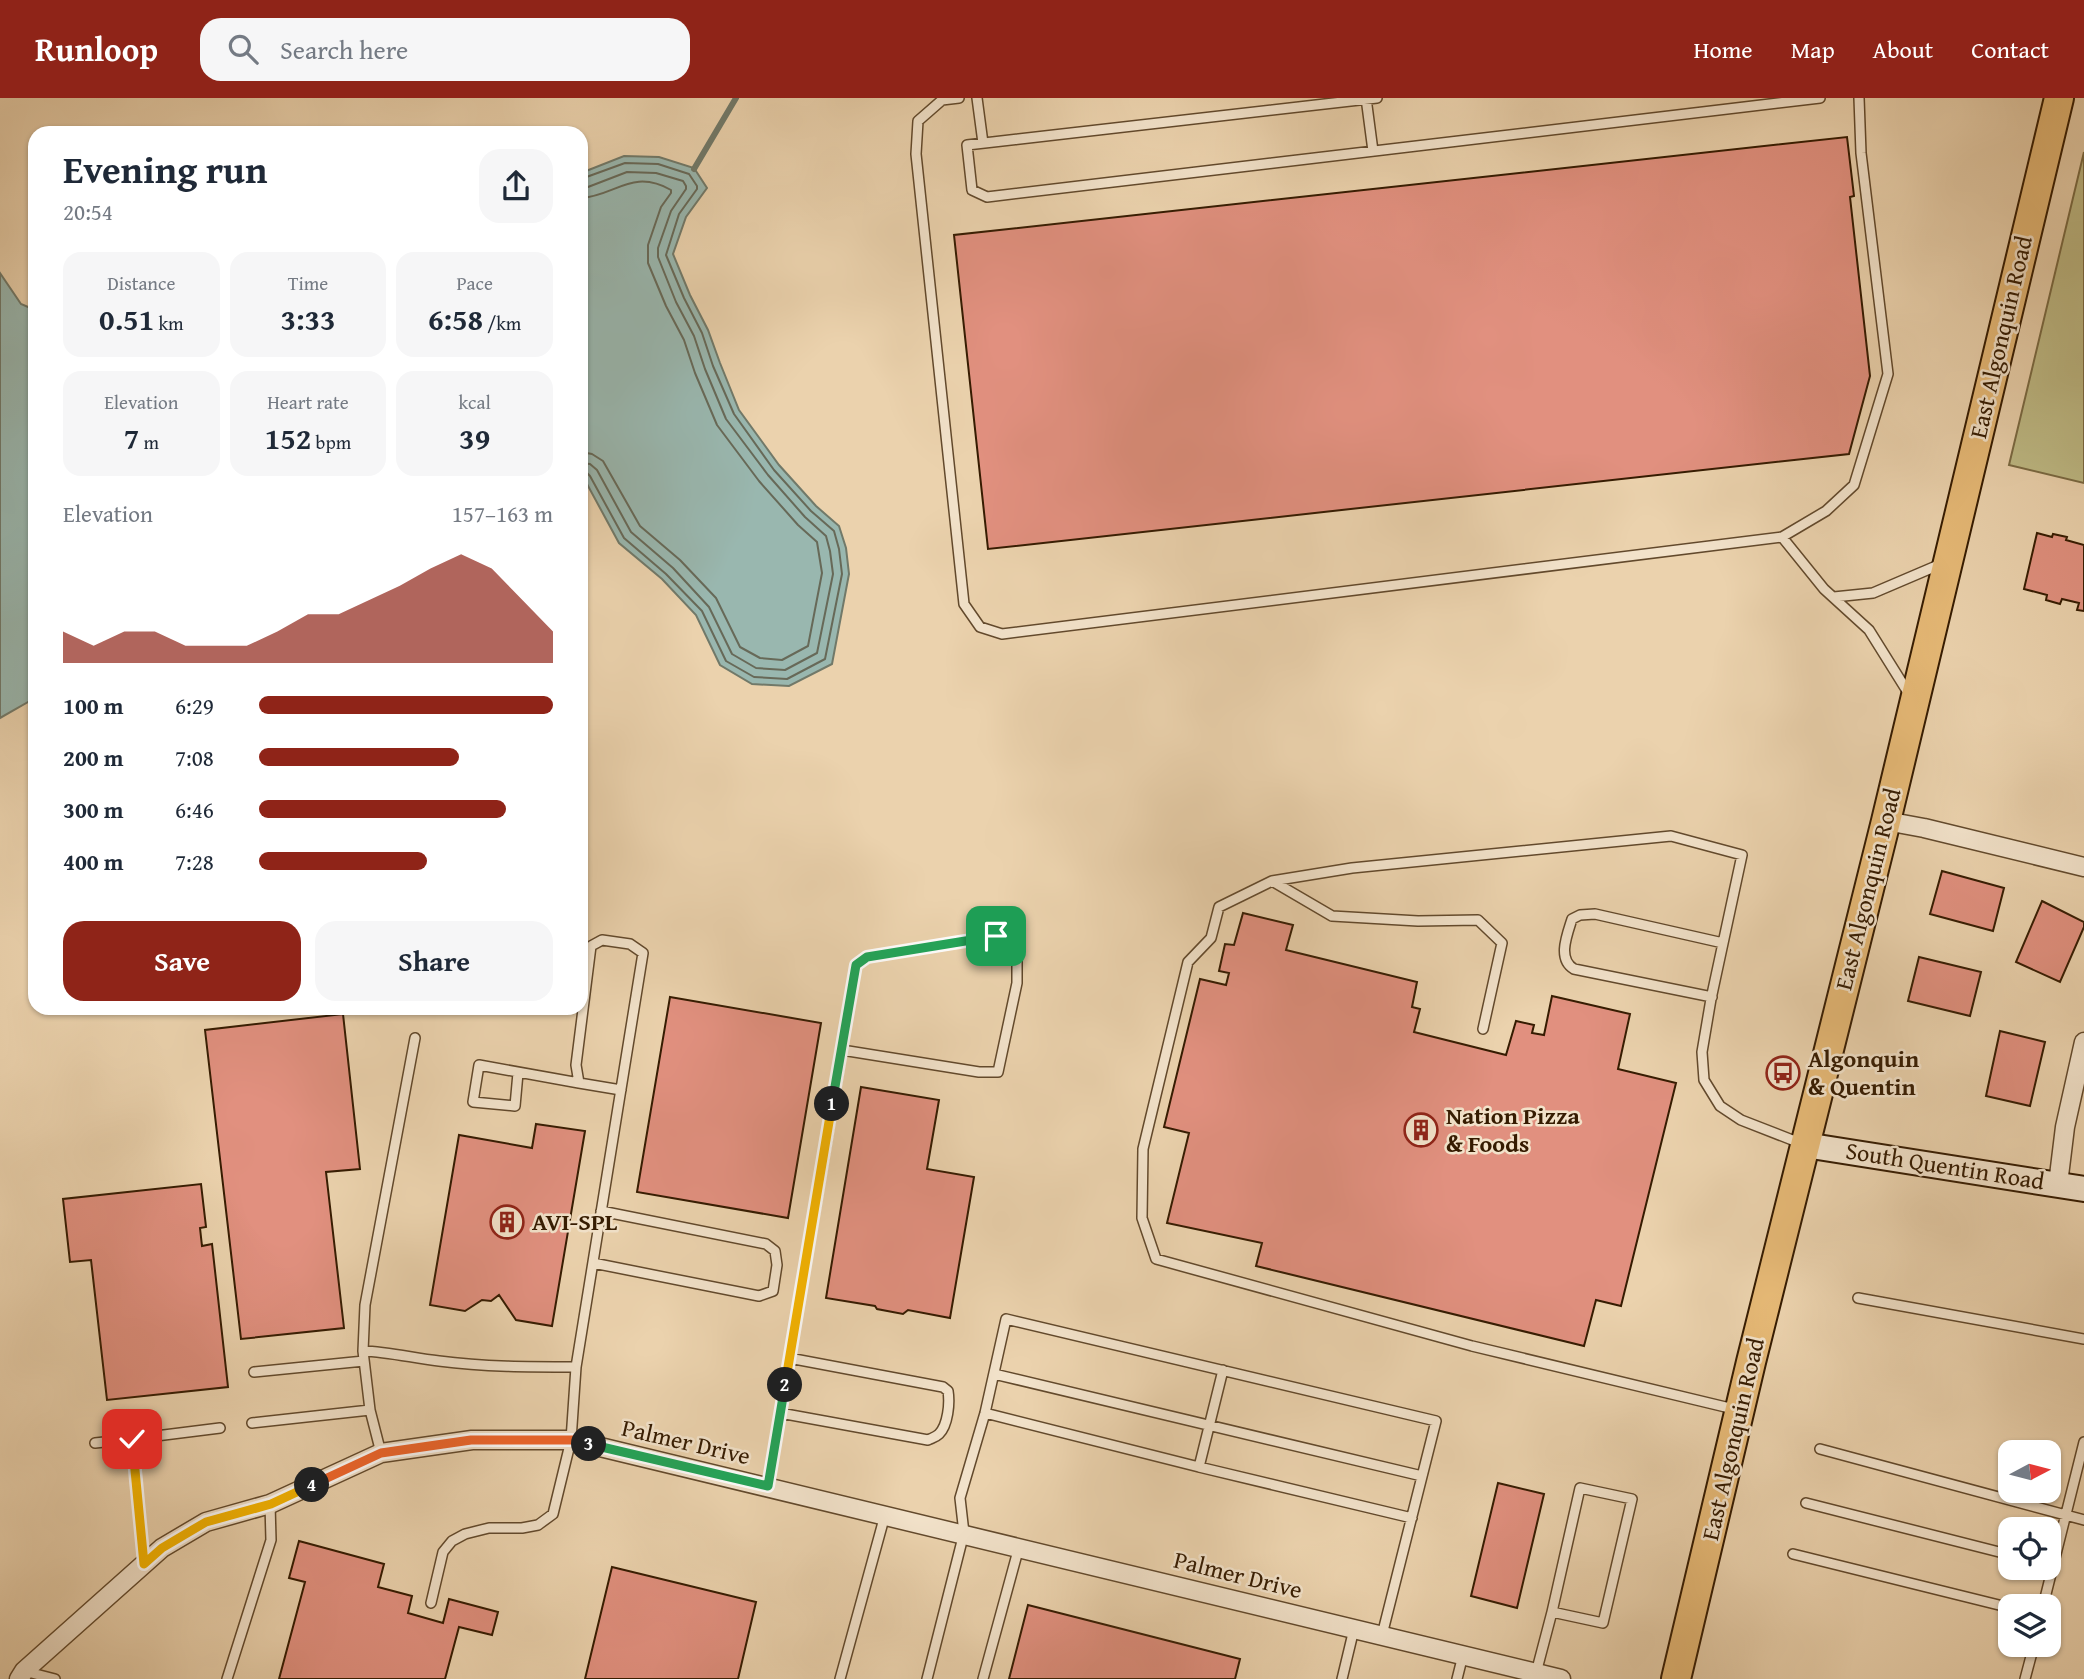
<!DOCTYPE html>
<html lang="en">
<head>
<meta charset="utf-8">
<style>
	:root { --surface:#fff; --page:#f6f6f7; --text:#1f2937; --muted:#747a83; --accent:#8f2418 }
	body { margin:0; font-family:"Gentium Book Plus",serif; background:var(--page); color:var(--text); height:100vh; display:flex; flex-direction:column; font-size:26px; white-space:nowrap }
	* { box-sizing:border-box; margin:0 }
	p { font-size:23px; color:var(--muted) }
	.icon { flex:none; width:38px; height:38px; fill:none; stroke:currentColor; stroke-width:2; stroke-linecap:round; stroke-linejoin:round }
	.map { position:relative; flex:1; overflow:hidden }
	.drawer { position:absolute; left:28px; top:28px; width:560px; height:889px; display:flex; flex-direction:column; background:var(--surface); border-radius:21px; box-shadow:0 2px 5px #0004 }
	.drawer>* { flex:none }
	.needle { width:46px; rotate:83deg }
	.fabs { position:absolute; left:1998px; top:1342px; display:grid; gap:14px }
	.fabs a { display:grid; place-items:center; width:63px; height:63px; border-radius:14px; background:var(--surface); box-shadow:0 2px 5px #0004; font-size:35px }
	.pin { position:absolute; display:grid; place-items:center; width:60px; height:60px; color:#fff; margin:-30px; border-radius:14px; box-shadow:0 4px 10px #0006 }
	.km { position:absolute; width:35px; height:35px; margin:-18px; border-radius:50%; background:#222; color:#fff; font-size:19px; line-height:35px; text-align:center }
	.round { display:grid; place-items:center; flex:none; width:74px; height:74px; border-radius:21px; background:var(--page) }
	.overview { display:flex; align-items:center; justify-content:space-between; height:119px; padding:0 35px }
	h1 { font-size:38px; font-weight:600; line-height:52px }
	.metrics { display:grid; grid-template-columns:repeat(3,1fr); gap:10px; height:119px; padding:7px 35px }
	.metrics div { display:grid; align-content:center; border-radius:18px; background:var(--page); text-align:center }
	.metrics b { font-size:30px; font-weight:600 }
	.metrics small { font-size:19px; font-weight:400 }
	.metrics p { font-size:19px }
	.chart { height:196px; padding:14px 35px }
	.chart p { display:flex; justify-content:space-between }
	.chart svg { width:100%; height:126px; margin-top:7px; fill:var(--accent); opacity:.7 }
	.button { display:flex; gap:14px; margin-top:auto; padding:14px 35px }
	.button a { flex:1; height:80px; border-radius:21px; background:var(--accent); color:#fff; font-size:28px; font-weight:600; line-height:80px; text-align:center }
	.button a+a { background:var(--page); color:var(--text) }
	ul { padding:0 35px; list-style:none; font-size:23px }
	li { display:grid; grid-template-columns:112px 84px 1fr; align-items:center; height:52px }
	li i { height:18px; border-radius:9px; background:var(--accent) }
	header { display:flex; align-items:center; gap:42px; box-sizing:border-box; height:98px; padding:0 35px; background:var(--accent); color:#fff }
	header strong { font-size:33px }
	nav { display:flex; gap:38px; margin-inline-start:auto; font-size:24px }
	.search { width:490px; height:63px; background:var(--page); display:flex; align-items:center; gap:18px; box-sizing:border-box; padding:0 24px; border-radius:21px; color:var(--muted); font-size:26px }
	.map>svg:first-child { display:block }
</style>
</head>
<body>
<header>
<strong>Runloop</strong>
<div class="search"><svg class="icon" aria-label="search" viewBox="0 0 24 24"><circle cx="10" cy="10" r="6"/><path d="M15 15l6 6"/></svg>Search here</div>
<nav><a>Home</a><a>Map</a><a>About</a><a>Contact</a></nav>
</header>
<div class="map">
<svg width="2084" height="1581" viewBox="0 0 2084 1581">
	<rect width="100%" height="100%" fill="#ebd2ad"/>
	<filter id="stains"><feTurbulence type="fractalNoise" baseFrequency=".00286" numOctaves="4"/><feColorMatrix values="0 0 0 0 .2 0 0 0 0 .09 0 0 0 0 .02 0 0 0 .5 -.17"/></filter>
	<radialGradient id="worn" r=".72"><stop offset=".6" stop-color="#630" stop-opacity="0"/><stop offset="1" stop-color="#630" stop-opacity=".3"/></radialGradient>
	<path fill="#beba85" stroke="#7a6a43" stroke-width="2" d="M 2084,54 L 2084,385 L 2009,367 Z"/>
	<path fill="#99b7af" stroke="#717969" stroke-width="2" d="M 624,58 L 659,59 L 694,70 L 707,90 L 686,119 L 673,156 L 690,197 L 708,232 L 720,265 L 739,312 L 779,367 L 816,408 L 839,428 L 846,450 L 849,476 L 832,566 L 789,588 L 752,586 L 720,567 L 696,517 L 662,481 L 619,445 L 581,375 L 581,75 Z
		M 0,175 L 21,206 L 35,212 L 35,600 L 0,620 Z"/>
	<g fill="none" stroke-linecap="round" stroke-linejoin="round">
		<path stroke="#676958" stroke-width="2" d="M 581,81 L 625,65 L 658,66 L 689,76 L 697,88 L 697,91 L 679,116 L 666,157 L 684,200 L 702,235 L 713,268 L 734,316 L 774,372 L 811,413 L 834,433 L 839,451 L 842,476 L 825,561 L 787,581 L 754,579 L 726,563 L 702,513 L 666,476 L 624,440 L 590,378 L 586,374 L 581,374
			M 581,89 L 588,89 L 627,74 L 656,75 L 683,83 L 686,88 L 686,91 L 671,113 L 658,150 L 658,159 L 676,204 L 694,238 L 705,271 L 726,321 L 768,377 L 805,419 L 826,438 L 830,453 L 833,476 L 817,555 L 785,572 L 756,570 L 732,556 L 709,509 L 673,470 L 631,434 L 597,372 L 590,366 L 581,365
			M 581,100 C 615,98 632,70 671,92 L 671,95 L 661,109 L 648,147 L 648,165 L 666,208 L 684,242 L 695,275 L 717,327 L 759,383 L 798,427 L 817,444 L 822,475 L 808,548 L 782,562 L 760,560 L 740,549 L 716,500 L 680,462 L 640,428 L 603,363 L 592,356 L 581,354"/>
		<path stroke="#717969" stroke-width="6" d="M 694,71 L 736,0"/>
	</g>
	<path fill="#e1907f" stroke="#351b01" stroke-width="2" d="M 1847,39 L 1854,98 L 1850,99 L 1870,278 L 1849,356 L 988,451 L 954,137 Z
		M 2037,435 L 2052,439 L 2053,436 L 2067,439 L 2066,442 L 2084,447 L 2084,513 L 2077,512 L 2079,505 L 2062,501 L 2060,506 L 2046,502 L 2047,497 L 2024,491 Z
		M 1942,773 L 2004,790 L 1993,833 L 1930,816 Z
		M 2042,803 L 2084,824 L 2084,829 L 2060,884 L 2016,864 Z
		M 1243,815 L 1293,827 L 1286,852 L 1417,884 L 1412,909 L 1420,911 L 1414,934 L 1506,957 L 1516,923 L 1534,927 L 1532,935 L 1544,937 L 1552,898 L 1630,916 L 1618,971 L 1676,985 L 1621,1208 L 1596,1202 L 1584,1248 L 1256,1168 L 1262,1145 L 1167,1125 L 1189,1035 L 1164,1029 L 1200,881 L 1226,887 L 1229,875 L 1219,873 L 1225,846 L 1234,847 Z
		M 1919,859 L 1981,874 L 1970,918 L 1908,903 Z
		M 670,899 L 821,925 L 788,1120 L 637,1094 Z
		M 343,916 L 360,1071 L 326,1074 L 344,1230 L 241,1241 L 205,932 Z
		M 2000,933 L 2045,944 L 2030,1008 L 1986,998 Z
		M 861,989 L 939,1002 L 927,1071 L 974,1079 L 950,1220 L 908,1212 L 903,1216 L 877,1211 L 875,1208 L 826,1200 Z
		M 536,1026 L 585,1033 L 552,1228 L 516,1222 L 499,1197 L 491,1203 L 482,1202 L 465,1213 L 430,1207 L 459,1037 L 532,1050 Z
		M 201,1086 L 206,1129 L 200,1130 L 202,1148 L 212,1146 L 228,1289 L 107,1302 L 91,1162 L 70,1164 L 63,1101 Z
		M 1498,1385 L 1544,1396 L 1517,1510 L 1471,1498 Z
		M 299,1443 L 384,1466 L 378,1489 L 412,1498 L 408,1515 L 443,1525 L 449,1501 L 498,1514 L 492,1537 L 459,1529 L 445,1581 L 279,1581 L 305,1484 L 289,1480 Z
		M 612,1469 L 756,1504 L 738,1581 L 585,1581 Z
		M 1028,1507 L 1240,1561 L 1235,1581 L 1009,1581 Z"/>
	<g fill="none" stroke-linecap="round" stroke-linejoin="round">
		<defs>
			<path id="lane" d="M 959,0 L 942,2 L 918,23 L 916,56 L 964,506 L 980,529 L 1002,536 L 1782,439 L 1826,413 L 1854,387 L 1888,276 L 1861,55 L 1859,0
				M 977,0 L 983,45
				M 1366,0 L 1373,53
				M 1377,0 L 967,47 L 972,92 L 987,99 L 1820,0
				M 1782,439 L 1824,491 L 1869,532 L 1909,596
				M 1834,499 L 1873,495 L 1941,466
				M 1272,783 L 1332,818 L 1418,823 L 1478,822 L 1502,845 L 1483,931
				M 1712,899 L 1574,871 C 1557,861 1567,837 1572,821 L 1580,817 L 1595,816 L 1723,845
				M 518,975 L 515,1008 L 473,1004 L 479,967 L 579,985
				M 593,1165 L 759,1198 L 773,1193 L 777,1167 L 775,1153 L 766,1146 L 601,1113
				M 1858,1200 L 2084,1241
				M 363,1253 L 365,1207 L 415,940
				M 576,1269 L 643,855 L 630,846 L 602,842 L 591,848 L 576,967 L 579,985 L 621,992
				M 254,1274 L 364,1263
				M 994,1276 L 1422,1378
				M 1738,1312 L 1472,1248 L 1156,1161 L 1142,1120 L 1143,1051 L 1188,864 L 1211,840 L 1219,809 L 1272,783 L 1352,770 L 1671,738 L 1742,757 L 1711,901 L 1702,954 L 1704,982 L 1720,1008 L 1741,1022 L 1800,1045
				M 780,1315 L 928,1342 C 932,1340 936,1339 939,1336 C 948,1327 950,1305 948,1293 L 943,1289 L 789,1260
				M 985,1315 L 1199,1369 L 1223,1272
				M 252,1325 L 370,1312
				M 95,1345 L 132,1341
				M 1820,1351 L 2084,1422
				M 381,1355 L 370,1312 L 363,1253 C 389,1254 413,1260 439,1263 C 484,1269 530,1269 576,1269 L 571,1342 L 553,1416 L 538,1427 L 522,1430 L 489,1430 L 465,1436 L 452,1443 L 443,1454 L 431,1505
				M 1199,1369 L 1412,1420
				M 768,1388 L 856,867 L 867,859 L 996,838 L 1011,843 L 1017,858 L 1017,885 L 998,974 L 979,974 L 842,952
				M 1806,1405 L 2011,1457
				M 1793,1456 L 2011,1510
				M 144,1465 L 132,1341 L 220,1330
				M 2043,1508 L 2084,1344
				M 24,1573 L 55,1581
				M 1536,1575 L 1552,1514 L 1603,1525 L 1632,1401 L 1580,1390 L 1552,1514
				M 227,1581 L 271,1442 L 270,1406
				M 840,1581 L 885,1417
				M 927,1581 L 964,1435 L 960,1400 L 985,1315 L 1006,1221 L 1436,1323 L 1382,1537
				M 983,1581 L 1019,1449
				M 1342,1581 L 1354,1531
				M 1457,1581 L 1463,1557
				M 2025,1581 L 2034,1547"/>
			<path id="street" d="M 1886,723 L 1924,730 L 2084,769
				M 2058,1086 L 2065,1029 L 2084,944
				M 19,1581 L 24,1573 L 162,1450 L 206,1424 L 270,1406 L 381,1355 L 472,1342 L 571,1342 L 1561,1581"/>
			<path id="secondary" d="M 1805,1047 L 2084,1091"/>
			<path id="primary" d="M 1676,1581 L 1751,1264 L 1886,723 L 2059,0"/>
		</defs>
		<use href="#lane" stroke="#62492c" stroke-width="12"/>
		<use href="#street" stroke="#62492c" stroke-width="21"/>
		<use href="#secondary" stroke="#351b01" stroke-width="28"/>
		<use href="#primary" stroke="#351b01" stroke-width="32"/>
		<use href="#lane" stroke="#f2e2ca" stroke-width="9"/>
		<use href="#street" stroke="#f2e2ca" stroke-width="18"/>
		<use href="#secondary" stroke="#f2e2ca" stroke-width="24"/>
		<use href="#primary" stroke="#e6b976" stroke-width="28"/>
	</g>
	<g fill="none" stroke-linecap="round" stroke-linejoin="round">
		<defs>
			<path id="split-1" d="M 832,1006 L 856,867 L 867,859 L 996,838"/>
			<path id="split-2" d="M 785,1287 L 832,1006"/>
			<path id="split-3" d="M 589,1346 L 768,1388 L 785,1287"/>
			<path id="split-4" d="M 312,1387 L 381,1355 L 471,1342 L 572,1342 L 589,1346"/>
			<path id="split-5" d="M 132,1341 L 144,1466 L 162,1450 L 206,1424 L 271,1406 L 312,1387"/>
		</defs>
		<use href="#split-1" stroke="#fff" stroke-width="14"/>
		<use href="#split-2" stroke="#fff" stroke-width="14"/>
		<use href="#split-3" stroke="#fff" stroke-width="14"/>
		<use href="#split-4" stroke="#fff" stroke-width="14"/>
		<use href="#split-5" stroke="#fff" stroke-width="14"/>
		<use href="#split-1" stroke="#22a559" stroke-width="9"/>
		<use href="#split-2" stroke="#f5b400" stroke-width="9"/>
		<use href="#split-3" stroke="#22a559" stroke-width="9"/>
		<use href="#split-4" stroke="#f0652b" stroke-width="9"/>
		<use href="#split-5" stroke="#f5b400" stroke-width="9"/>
	</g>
	<defs>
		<symbol id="bus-ring" viewBox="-11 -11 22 22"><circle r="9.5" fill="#f2e2ca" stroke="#8f2418" stroke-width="1.5"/><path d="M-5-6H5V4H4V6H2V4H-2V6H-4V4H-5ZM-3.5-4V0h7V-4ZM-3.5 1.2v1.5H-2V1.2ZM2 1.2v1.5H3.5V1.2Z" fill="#8f2418"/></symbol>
		<symbol id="building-ring" viewBox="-11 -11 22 22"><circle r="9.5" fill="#f2e2ca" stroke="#8f2418" stroke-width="1.5"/><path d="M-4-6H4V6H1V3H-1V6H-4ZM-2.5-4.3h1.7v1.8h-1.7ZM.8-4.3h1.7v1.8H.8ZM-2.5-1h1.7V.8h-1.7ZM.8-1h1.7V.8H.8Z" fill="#8f2418"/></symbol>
	</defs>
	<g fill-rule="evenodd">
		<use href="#bus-ring" x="1764" y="956" width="38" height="38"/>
		<use href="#building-ring" x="1402" y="1013" width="38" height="38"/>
		<use href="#building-ring" x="488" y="1105" width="38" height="38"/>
	</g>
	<g text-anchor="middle" stroke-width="5" stroke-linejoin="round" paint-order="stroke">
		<g font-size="24" fill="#351b01" stroke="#f2e2ca">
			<text transform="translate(2001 239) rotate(-77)" y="8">East Algonquin Road</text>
			<text transform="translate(1868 791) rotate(-76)" y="8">East Algonquin Road</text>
			<text transform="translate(1945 1068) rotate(9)" y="8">South Quentin Road</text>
			<text transform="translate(1733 1341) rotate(-77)" y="8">East Algonquin Road</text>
			<text transform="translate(686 1344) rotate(13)" y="8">Palmer Drive</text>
			<text transform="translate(1238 1477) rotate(14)" y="8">Palmer Drive</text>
		</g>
		<g font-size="24" font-weight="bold" fill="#351b01" stroke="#f2e2ca" text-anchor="start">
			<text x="1808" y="969">Algonquin<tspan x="1808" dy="28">&amp; Quentin</tspan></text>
			<text x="1446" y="1026">Nation Pizza<tspan x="1446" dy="28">&amp; Foods</tspan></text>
			<text x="532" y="1132">AVI-SPL</text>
		</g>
	</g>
	<rect width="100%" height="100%" filter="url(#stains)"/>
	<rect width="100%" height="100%" fill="url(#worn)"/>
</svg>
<div class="fabs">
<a><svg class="needle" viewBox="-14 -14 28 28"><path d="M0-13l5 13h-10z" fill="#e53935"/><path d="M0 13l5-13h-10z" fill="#747a83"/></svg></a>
<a><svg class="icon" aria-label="locate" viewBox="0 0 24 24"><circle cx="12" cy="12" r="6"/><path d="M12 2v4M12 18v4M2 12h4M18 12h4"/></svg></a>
<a><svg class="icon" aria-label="layers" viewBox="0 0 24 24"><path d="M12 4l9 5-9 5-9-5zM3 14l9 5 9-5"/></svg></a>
</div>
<div class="pin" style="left:996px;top:838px;background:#1e9e55"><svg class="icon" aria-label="arrive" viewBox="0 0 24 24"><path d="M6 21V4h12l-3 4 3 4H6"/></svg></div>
<div class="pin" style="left:132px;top:1341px;background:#d93025"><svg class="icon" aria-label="check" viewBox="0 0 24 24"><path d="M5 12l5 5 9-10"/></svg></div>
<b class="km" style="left:832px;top:1006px">1</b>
<b class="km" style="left:785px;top:1287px">2</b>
<b class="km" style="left:589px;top:1346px">3</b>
<b class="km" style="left:312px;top:1387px">4</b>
<section class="drawer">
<div class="overview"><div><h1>Evening run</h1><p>20:54</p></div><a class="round"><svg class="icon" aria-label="share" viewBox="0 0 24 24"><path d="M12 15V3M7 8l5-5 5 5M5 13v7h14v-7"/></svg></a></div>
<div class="metrics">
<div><p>Distance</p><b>0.51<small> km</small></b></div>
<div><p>Time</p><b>3:33</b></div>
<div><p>Pace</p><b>6:58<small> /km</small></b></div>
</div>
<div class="metrics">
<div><p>Elevation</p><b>7<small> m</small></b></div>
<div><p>Heart rate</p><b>152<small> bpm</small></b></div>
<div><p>kcal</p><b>39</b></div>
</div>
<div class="chart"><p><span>Elevation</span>157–163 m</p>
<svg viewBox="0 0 160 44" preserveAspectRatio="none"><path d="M0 44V33L10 38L20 33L30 33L40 38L50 38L60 38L70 33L80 27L90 27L100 22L110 17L120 11L130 6L140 11L150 22L160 33V44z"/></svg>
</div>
<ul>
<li><b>100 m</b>6:29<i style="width:100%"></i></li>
<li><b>200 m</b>7:08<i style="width:68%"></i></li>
<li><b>300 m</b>6:46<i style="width:84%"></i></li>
<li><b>400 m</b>7:28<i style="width:57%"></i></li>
</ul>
<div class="button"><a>Save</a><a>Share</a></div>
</section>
</div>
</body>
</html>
